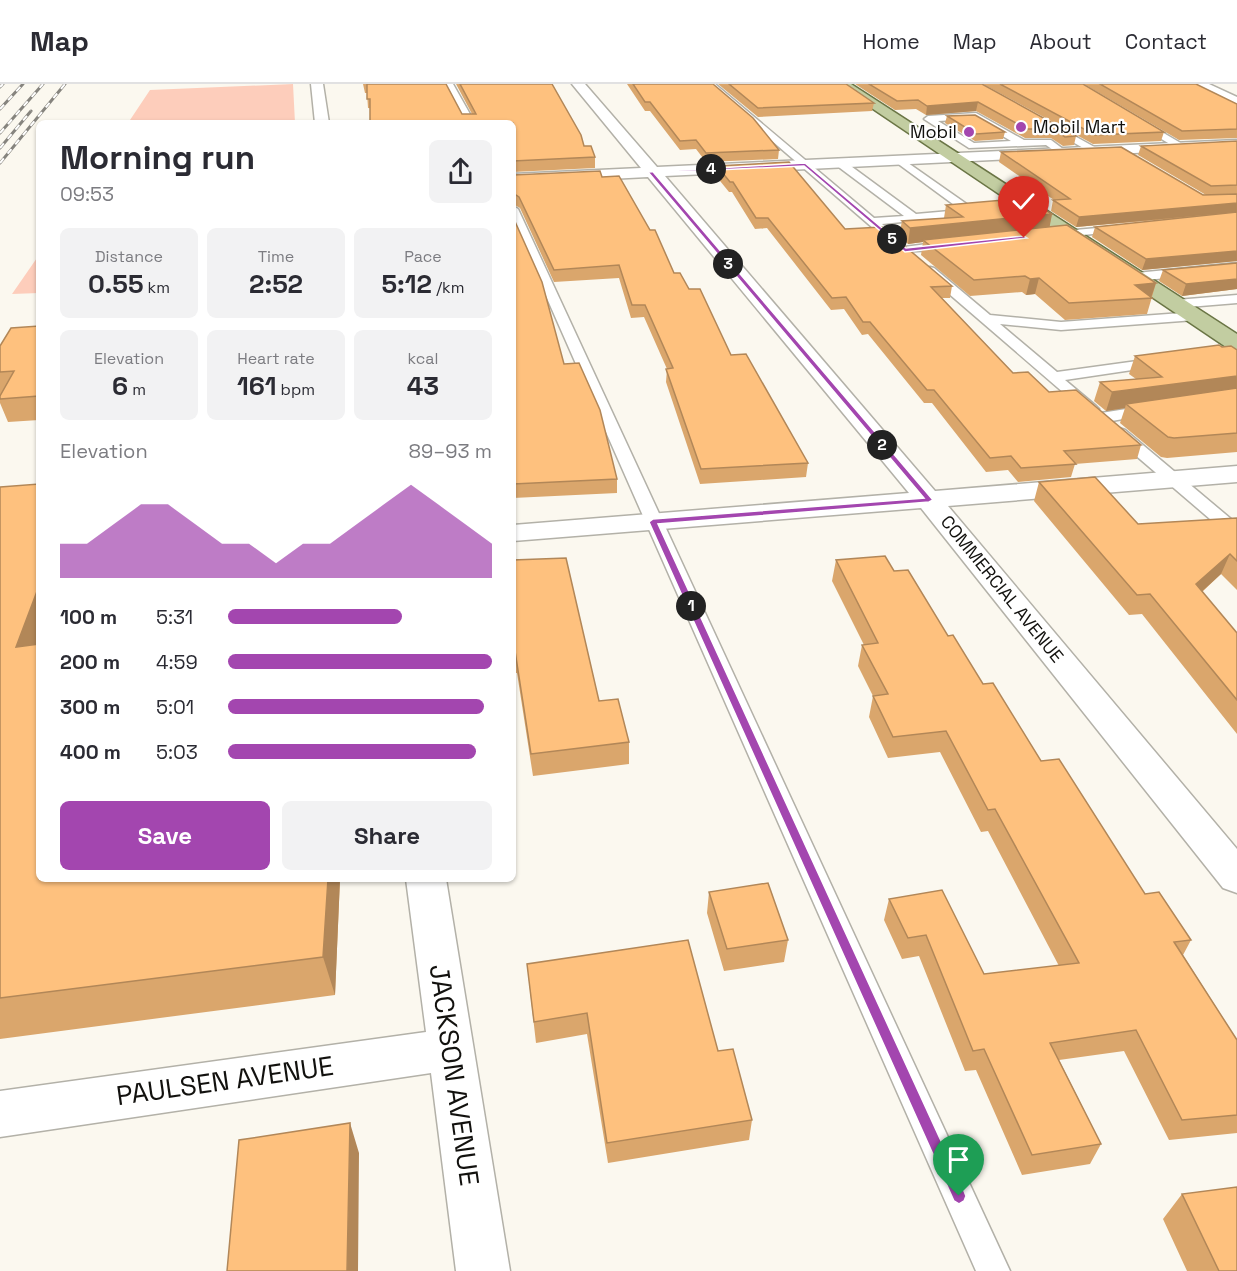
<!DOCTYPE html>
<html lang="en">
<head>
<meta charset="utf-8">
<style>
	:root { --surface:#fff; --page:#f2f2f3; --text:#2b2b33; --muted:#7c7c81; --line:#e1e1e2; --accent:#a346af }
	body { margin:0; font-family:"Space Grotesk",sans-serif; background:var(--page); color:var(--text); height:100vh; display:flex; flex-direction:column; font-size:22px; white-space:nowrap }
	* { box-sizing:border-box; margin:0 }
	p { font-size:20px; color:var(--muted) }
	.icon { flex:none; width:33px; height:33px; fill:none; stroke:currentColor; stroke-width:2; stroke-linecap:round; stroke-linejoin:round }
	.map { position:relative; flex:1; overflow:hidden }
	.details { position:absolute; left:36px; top:36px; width:480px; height:762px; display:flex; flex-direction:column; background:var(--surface); border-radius:9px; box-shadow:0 2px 4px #0004 }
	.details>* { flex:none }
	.pin { position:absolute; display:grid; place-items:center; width:51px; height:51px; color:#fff; margin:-62px -26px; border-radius:50% 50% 50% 0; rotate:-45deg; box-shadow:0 0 6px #0007 }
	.pin .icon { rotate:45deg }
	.km { position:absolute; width:30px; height:30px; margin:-15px; border-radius:50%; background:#222; color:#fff; font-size:16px; line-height:30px; text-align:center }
	.round { display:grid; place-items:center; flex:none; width:63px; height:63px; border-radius:9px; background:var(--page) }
	.headline { display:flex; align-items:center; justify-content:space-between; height:102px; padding:0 24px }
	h1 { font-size:33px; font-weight:700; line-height:45px }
	.stats { display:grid; grid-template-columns:repeat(3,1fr); gap:9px; height:102px; padding:6px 24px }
	.stats div { display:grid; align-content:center; border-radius:9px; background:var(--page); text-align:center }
	.stats b { font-size:26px; font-weight:700 }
	.stats small { font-size:16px; font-weight:400 }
	.stats p { font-size:16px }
	.chart { height:168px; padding:12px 24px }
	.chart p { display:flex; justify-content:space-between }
	.chart svg { width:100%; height:108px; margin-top:6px; fill:var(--accent); opacity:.7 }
	.cta { display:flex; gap:12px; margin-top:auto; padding:12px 24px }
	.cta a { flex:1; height:69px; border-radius:9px; background:var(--accent); color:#fff; font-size:24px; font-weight:700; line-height:69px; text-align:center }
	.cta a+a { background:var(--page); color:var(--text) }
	ul { padding:0 24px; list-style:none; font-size:20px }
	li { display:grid; grid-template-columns:96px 72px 1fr; align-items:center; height:45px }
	li i { height:15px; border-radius:8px; background:var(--accent) }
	header { display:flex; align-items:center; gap:36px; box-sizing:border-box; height:84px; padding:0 30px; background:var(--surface); border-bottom:2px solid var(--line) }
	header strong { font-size:28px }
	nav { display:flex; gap:33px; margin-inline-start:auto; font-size:21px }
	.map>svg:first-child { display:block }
</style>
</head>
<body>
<header>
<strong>Map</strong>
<nav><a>Home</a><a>Map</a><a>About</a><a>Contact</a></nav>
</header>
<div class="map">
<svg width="1237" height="1187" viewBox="0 0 1237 1187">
	<rect width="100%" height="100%" fill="#fbf8ef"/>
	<path fill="#fdcdbb" d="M 293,0 L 295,39 L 128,39 L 150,6 Z
		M 39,171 L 39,209 L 12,210 Z"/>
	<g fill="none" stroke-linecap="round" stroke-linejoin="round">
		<defs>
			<path id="lane" d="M 445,0 L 453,0 L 475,39 L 465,39 Z
				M 706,0 L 715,0 L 874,134 L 904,132 L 836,81 L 836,77 L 844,77 L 916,130 L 961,126 L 893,76 L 901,74 L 978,128 L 973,131 L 882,140 L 903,159 L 904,163 L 950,157 L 956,161 L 950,165 L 901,168 L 900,164 L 895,163 Z
				M 976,29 L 1024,56 L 1051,56 L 1067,68 L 1059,70 L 1046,61 L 969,64 L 924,35 L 928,32 ZM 974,35 L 1011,57 L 974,59 L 938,37 Z
				M 1138,34 L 1184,61 L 1186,63 L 1178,65 L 1135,39 L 1134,37 Z
				M 1051,39 L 1098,65 L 1100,67 L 1092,69 L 1048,44 L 1046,42 Z
				M 513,122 L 518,125 L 1010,1187 L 976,1187 L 513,137 Z
				M 1120,142 L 1124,143 L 1124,147 L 1052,154 L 1046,151 L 1052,148 Z
				M 1237,179 L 1237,187 L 1136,197 L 1130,193 L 1136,189 Z
				M 930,183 L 934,184 L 990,231 L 1061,238 L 1195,228 L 1202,232 L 1195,236 L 1061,246 L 1000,240 L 1057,288 L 1159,274 L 1164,275 L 1166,278 L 1159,282 L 1065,296 L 1096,322 L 1099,325 L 1091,330 L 1086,328 L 926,190 L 926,184 Z
				M 1237,211 L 1237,219 L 1176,224 L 1170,220 L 1176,216 Z
				M 1151,321 L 1159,326 L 1156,329 L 1101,339 L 1093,334 L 1101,329 Z
				M 1119,344 L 1125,346 L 1237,440 L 1237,454 L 1231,453 L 1113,352 L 1111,349 Z"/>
			<path id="street" d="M 311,0 L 323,0 L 329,39 L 315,39 Z
				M 572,0 L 585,0 L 657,83 L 1237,56 L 1237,64 L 665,92 L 935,407 L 1237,382 L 1237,398 L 948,422 L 1237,765 L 1237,809 L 1223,804 L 921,424 L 513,457 L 513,441 L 909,409 L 648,93 L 513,100 L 513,90 L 641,84 Z
				M 1193,0 L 1209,0 L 1237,13 L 1237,22 Z
				M 406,795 L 446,795 L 510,1187 L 456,1187 L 431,989 L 0,1053 L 0,1007 L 426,948 Z"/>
			<path id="primary" d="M 836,0 L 851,0 L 1237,250 L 1237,267 L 1229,265 Z"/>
		</defs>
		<use href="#lane" stroke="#b3b1a8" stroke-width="3"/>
		<use href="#street" stroke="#b3b1a8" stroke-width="3"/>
		<use href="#primary" stroke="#6a7545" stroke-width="3"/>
		<use href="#lane" fill="#fff" fill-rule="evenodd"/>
		<use href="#street" fill="#fff" fill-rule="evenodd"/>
		<use href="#primary" fill="#c2cda1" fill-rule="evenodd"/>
		<defs>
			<path id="rail" d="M 0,3 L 3,0
				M 0,25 L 23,0
				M 0,49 L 43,0
				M 0,64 L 31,27
				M 0,79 L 65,0"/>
		</defs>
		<use href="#rail" stroke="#86847e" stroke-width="3"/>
		<use href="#rail" stroke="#fff" stroke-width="2" stroke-dasharray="6" stroke-linecap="butt"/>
	</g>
	<path fill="#daa66c" d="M 363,0 L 446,0 L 462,30 L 472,30 L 456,0 L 552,0 L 584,62 L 595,73 L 595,84 L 513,88 L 513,39 L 368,24 L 367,9 L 365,9 Z
		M 627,0 L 713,0 L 779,66 L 778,75 L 706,78 L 696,65 L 680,66 L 650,27 L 645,27 Z
		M 718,0 L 846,0 L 874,19 L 872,27 L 758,33 Z
		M 855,0 L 982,0 L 1076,52 L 1074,61 L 1063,62 L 1051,54 L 1025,54 L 976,27 L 926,31 L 916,25 L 895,26 Z
		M 983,0 L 1083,0 L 1164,48 L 1161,57 L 1093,60 Z
		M 1084,0 L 1196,0 L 1237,20 L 1237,54 L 1179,56 Z
		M 947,32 L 1005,48 L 1003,55 L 975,57 L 945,39 Z
		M 1237,57 L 1237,177 L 1142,186 L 1092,153 L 1095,143 L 1204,132 L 1076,143 L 1051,127 L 1053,116 L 1054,116 L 999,78 L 1001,68 L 1206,111 L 1138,71 L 1141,62 Z
		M 717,82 L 845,145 L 952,202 L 950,214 L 942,214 L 1013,289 L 1049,308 L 1141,361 L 1137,375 L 1075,380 L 1071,393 L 1018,398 L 1008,386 L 986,388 L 932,319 L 924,319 L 868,250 L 862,251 L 844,225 L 831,226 L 767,144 L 755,145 L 732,108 L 729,108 L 716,92 Z
		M 513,91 L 602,93 L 674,189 L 731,271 L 808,379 L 806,393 L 700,400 L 666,298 L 667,285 L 644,233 L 631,234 L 619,194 L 554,198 L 520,124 L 513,120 Z
		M 946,121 L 1052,130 L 1049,143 L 1156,199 L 1147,230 L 1065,236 L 1035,210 L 1026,211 L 1022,208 L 970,212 L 921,171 L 923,158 L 908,160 L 899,152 L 902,137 L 944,134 Z
		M 513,133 L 564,280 L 617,395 L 617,409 L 513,414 Z
		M 1237,179 L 1237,205 L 1182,212 L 1159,197 L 1163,186 Z
		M 39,242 L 39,336 L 8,338 L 0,319 L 0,262 Z
		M 1222,263 L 1237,266 L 1237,368 L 1167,374 L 1161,373 L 1120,339 L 1125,324 L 1106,327 L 1094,317 L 1100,298 L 1136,295 L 1129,290 L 1135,272 Z
		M 1039,398 L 1138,440 L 1237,434 L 1237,506 L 1221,490 L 1202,508 L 1237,549 L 1237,650 L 1142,530 L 1129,531 L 1034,417 Z
		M 0,403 L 39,795 L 340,795 L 335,911 L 0,955 Z
		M 513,476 L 599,617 L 629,658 L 629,680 L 533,692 L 517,589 L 513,589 Z
		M 836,476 L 894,487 L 948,552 L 983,600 L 1041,677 L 1145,810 L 1191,856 L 1183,871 L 1237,956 L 1237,1049 L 1169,1056 L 1124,967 L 1059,976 L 1101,1060 L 1090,1080 L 1022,1091 L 976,986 L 965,987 L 919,872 L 902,875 L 884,836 L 889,815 L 984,890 L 1059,882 L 988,747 L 981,748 L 940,668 L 888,674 L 869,633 L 873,612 L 858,582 L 862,561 L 864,561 L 832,497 Z
		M 709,808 L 788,856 L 784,878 L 724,887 L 707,829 Z
		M 527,880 L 718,967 L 752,1036 L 749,1056 L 608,1079 L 587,950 L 536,959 Z
		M 1182,1110 L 1237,1187 L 1187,1187 L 1163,1135 Z"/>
	<path fill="#b28758" d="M 978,18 L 976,27 L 926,31 L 927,22 Z
		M 1237,119 L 1237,128 L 1076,143 L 1079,133 Z
		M 1052,130 L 1049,146 L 923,156 L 923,158 L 908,160 L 910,144 Z
		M 1237,167 L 1237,177 L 1142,186 L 1146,175 Z
		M 1039,194 L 1035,210 L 1026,211 L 1030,195 Z
		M 1237,195 L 1237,205 L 1182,212 L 1186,200 Z
		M 1156,199 L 1151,214 L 1135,201 Z
		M 1237,292 L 1237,309 L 1126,320 L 1125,324 L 1106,327 L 1112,308 Z
		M 1230,470 L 1221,490 L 1187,521 L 1196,500 Z
		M 39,502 L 39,584 L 16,563 Z
		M 328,795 L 340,795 L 335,911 L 323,873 Z
		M 350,1039 L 359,1069 L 358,1187 L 347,1187 Z"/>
	<path fill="#fec17e" stroke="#b28758" stroke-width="1.5" d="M 367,0 L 446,0 L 462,30 L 476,30 L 460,0 L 552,0 L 581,51 L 584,62 L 591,62 L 595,73 L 513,77 L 513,39 L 370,39 L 370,15 L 367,15 Z
		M 633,0 L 713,0 L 753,34 L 779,66 L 706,69 L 696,56 L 680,57 L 650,18 L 645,18 Z
		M 729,0 L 846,0 L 874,19 L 758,24 Z
		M 869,0 L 982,0 L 1076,52 L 1065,53 L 1053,45 L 1027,45 L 978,18 L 927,22 L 918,16 L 897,17 Z
		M 1000,0 L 1083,0 L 1164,48 L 1095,51 Z
		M 1100,0 L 1196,0 L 1237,20 L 1237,45 L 1182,47 Z
		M 975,31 L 1005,48 L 976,50 L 947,32 Z
		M 1237,57 L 1237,101 L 1211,102 L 1141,62 Z
		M 1121,63 L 1203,111 L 1237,110 L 1237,119 L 1079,133 L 1053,116 L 1070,115 L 1001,68 Z
		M 789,78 L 845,145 L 882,143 L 952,202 L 931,203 L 1013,289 L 1028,288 L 1049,308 L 1076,306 L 1141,361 L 1064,367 L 1076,380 L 1021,384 L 1011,372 L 990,374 L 934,306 L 927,306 L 870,238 L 863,238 L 846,213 L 832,214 L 768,134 L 756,134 L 733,98 L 730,98 L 717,82 Z
		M 600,87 L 602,93 L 619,92 L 650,146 L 655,146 L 674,189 L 680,189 L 689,205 L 700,205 L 731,271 L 746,270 L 808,379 L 701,385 L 666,285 L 673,284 L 645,221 L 632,221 L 619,181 L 554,186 L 519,113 L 513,109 L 513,91 Z
		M 1027,114 L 1052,130 L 910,144 L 902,137 L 963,133 L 946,121 Z
		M 1237,128 L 1237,167 L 1146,175 L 1095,143 Z
		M 513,133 L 542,198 L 564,280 L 579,279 L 600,326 L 617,395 L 513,400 Z
		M 1067,141 L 1156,199 L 1135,201 L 1152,214 L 1069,219 L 1039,194 L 1030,195 L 1025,192 L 974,196 L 923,156 Z
		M 1237,179 L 1237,195 L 1186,200 L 1163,186 Z
		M 39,242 L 39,312 L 0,315 L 0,312 L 14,287 L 0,288 L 0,262 L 11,244 Z
		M 1219,261 L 1222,263 L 1231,262 L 1237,266 L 1237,292 L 1112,308 L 1100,298 L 1162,293 L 1135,272 Z
		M 1237,304 L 1237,349 L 1174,354 L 1168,353 L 1126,320 Z
		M 1095,393 L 1138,440 L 1237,434 L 1237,477 L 1230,470 L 1196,500 L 1237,549 L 1237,616 L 1150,510 L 1137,511 L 1039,398 Z
		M 39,400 L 39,502 L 16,563 L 39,560 L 39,795 L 328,795 L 323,873 L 0,914 L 0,403 Z
		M 885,472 L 894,487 L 908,486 L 948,552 L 953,551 L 983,600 L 993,599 L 1041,677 L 1059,675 L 1145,810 L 1159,808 L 1191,856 L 1174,858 L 1237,956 L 1237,1031 L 1182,1036 L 1136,946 L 1050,959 L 1101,1060 L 1032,1071 L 984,965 L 973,967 L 926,851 L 908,854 L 889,815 L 942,806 L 984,890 L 1079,879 L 995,725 L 988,726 L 946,647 L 893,653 L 873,612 L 888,610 L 862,561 L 878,559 L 836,476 Z
		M 566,474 L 599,617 L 618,615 L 629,658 L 531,670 L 515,567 L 513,567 L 513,476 Z
		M 768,799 L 788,856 L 727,865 L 709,808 Z
		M 688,856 L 718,967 L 733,965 L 752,1036 L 607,1059 L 587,929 L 534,938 L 527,880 Z
		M 350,1039 L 347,1187 L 227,1187 L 239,1056 Z
		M 1237,1103 L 1237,1187 L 1219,1187 L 1182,1110 Z"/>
	<path fill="#a346af" stroke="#fff" stroke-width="1.5" d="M 805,79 L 906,164 L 1024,152 L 1027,154 L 905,168 L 804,82 L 654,89 L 933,416 L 929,418 L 658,440 L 964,1107 L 966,1112 L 964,1117 L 959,1120 L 954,1117 L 649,438 L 653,435 L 924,414 L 648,88 Z"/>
	<g fill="#a346af" stroke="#fff" stroke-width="2">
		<circle cx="1021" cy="43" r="6"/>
		<circle cx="969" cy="48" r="6"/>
	</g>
	<g text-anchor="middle" stroke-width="4.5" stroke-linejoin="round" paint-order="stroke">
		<g font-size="18" fill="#12110e" stroke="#fff" text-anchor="start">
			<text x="1033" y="49">Mobil Mart</text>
			<text x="957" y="54" text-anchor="end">Mobil</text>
		</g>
		<g font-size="18" fill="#12110e" stroke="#fff">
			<text transform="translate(1002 505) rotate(51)" y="6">COMMERCIAL AVENUE</text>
		</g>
		<g font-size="27" fill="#12110e" stroke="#fff">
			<text transform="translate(454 991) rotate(82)" y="9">JACKSON AVENUE</text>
			<text transform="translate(225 997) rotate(-8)" y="9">PAULSEN AVENUE</text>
		</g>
	</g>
</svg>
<div class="pin" style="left:959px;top:1112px;background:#1e9e55"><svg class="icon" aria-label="arrive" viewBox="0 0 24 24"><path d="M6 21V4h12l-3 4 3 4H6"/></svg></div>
<div class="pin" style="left:1024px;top:154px;background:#d93025"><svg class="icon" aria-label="check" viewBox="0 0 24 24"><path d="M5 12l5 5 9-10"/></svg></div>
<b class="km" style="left:691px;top:522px">1</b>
<b class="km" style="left:882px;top:361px">2</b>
<b class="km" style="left:728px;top:180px">3</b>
<b class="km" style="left:711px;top:85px">4</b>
<b class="km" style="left:892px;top:155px">5</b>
<section class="details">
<div class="headline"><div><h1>Morning run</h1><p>09:53</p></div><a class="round"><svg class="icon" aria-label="share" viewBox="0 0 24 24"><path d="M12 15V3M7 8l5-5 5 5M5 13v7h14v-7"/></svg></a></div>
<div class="stats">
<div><p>Distance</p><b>0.55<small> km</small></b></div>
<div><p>Time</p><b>2:52</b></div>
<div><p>Pace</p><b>5:12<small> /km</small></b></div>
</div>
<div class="stats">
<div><p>Elevation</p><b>6<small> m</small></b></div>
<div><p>Heart rate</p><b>161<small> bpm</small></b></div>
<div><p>kcal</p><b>43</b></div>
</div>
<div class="chart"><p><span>Elevation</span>89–93 m</p>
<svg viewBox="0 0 160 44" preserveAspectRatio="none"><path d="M0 44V30L10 30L20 22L30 14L40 14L50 22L60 30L70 30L80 38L90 30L100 30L110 22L120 14L130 6L140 14L150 22L160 30V44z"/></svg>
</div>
<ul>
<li><b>100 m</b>5:31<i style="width:66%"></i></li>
<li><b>200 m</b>4:59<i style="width:100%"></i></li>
<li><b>300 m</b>5:01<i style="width:97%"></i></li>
<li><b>400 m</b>5:03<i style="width:94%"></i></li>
</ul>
<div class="cta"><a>Save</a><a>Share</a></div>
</section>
</div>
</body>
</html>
